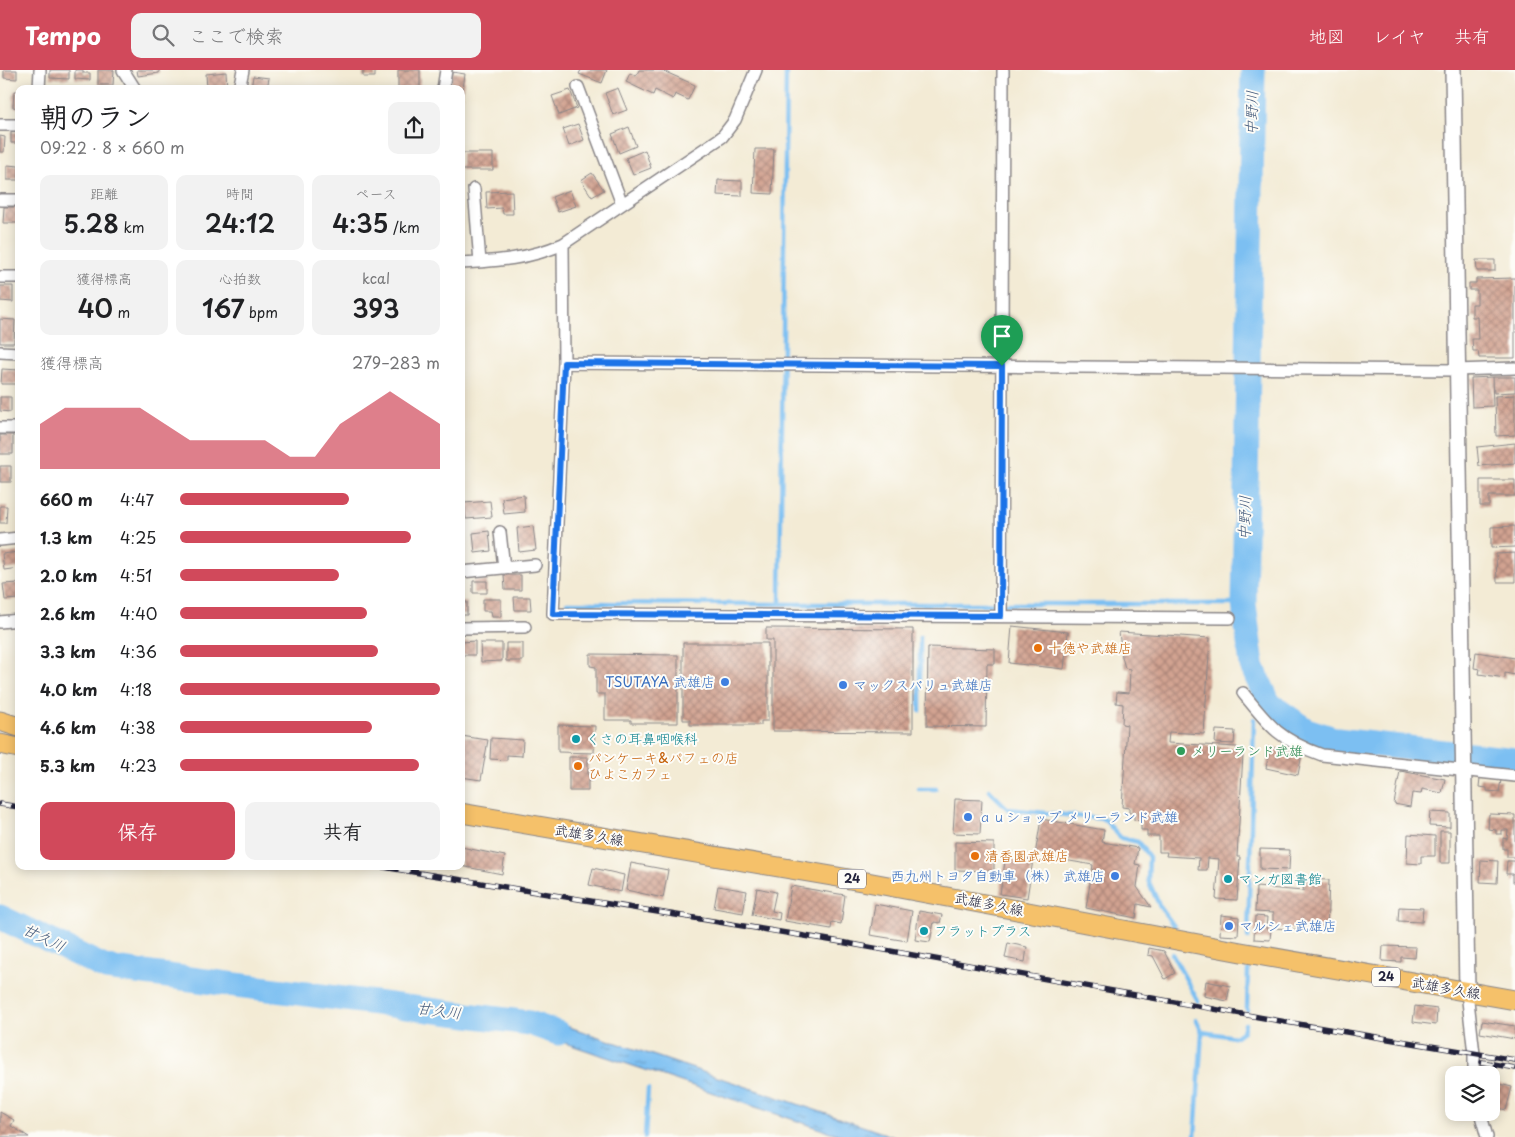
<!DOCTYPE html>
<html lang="ja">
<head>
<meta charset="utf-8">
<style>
	:root { --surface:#fff; --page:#f2f2f2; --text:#202124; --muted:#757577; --accent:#d1495b }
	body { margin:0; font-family:"Playpen Sans","Klee One",sans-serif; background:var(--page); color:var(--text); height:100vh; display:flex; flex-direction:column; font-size:19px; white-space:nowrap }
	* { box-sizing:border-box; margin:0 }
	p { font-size:16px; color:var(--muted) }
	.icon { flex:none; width:28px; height:28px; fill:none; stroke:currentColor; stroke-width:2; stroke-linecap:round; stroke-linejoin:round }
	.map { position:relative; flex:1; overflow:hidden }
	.details { position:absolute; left:15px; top:15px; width:450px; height:785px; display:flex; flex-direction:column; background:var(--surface); border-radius:10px; box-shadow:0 2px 12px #0003 }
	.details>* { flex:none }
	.buttons { position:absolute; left:1445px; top:996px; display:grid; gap:10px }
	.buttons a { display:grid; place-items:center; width:55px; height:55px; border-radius:10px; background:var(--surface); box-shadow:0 2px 12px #0003; font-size:25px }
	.pin { position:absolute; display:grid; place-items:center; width:42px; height:42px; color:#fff; margin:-51px -21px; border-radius:50% 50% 50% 0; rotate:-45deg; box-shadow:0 0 5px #0007 }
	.pin .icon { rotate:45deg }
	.round { display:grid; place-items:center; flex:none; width:52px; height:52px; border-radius:10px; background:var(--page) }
	.overview { display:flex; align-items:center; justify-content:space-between; height:85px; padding:0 25px }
	h1 { font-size:28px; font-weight:600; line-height:38px }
	.metrics { display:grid; grid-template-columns:repeat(3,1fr); gap:8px; height:85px; padding:5px 25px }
	.metrics div { display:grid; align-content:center; border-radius:10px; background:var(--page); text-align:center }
	.metrics b { font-size:25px; font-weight:600 }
	.metrics small { font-size:14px; font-weight:400 }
	.metrics p { font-size:14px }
	.chart { height:140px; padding:10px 25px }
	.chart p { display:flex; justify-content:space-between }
	.chart svg { width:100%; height:90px; margin-top:5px; fill:var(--accent); opacity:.7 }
	.button { display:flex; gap:10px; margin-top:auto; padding:10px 25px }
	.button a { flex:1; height:58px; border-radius:10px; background:var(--accent); color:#fff; font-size:20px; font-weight:600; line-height:58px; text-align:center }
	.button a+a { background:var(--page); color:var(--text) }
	ul { padding:0 25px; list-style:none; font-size:16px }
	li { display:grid; grid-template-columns:80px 60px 1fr; align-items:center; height:38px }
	li i { height:12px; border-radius:6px; background:var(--accent) }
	header { display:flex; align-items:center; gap:30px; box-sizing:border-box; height:70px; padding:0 25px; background:var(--accent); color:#fff }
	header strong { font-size:24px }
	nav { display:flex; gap:28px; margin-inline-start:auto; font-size:18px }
	.search { width:350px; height:45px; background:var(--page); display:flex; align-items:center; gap:12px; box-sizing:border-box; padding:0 18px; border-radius:10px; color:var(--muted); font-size:19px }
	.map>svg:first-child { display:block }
</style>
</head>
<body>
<header>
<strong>Tempo</strong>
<div class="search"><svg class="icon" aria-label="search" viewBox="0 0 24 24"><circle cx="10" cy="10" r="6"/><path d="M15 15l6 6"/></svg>ここで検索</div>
<nav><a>地図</a><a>レイヤ</a><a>共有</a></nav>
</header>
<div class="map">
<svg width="1515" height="1067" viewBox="0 0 1515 1067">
	<defs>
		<pattern id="water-ripples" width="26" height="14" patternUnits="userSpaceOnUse" patternTransform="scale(1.25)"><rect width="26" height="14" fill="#7cbff2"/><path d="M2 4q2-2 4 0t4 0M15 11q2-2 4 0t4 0" fill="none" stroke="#659bc5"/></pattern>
		<pattern id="building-cross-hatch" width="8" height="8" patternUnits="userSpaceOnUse" patternTransform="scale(1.25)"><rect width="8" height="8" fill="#d2a391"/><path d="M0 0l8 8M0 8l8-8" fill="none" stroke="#aa8478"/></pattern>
	</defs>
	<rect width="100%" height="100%" fill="#fdfcf7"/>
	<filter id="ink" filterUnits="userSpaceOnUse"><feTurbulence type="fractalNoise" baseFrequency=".02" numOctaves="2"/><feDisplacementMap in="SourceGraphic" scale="10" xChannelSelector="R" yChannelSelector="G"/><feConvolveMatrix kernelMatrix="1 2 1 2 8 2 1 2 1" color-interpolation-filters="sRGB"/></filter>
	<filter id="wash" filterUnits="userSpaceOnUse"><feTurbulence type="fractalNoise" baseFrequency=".0096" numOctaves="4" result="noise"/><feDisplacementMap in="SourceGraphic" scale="20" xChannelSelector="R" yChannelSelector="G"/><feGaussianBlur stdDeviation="1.12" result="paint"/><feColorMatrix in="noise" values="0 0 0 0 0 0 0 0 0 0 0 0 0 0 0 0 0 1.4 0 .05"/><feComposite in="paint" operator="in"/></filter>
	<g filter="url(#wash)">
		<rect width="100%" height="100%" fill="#f3ebd5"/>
		<path fill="url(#water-ripples)" stroke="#4f7096" d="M 528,943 L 895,1067 L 845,1067 L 526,960 Z"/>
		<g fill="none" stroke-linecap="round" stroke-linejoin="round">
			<path stroke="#7cbff2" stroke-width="4.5" d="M 786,0 L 780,534 L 1244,534
				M 567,533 L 780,534
				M 920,641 L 920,567
				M 919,719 L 936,719
				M 989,720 L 1008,739 L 1104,749 L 1121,768 L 1138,772 L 1149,787 L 1148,810 L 1160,837 L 1174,856
				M 1248,867 L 1254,649
				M 1172,884 L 1198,931
				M 1247,940 L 1248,900
				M 1196,949 L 1202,962
				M 645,1067 L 648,1019
				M 1195,1067 L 1202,962 L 1235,967 L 1243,961 L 1245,954"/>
			<path stroke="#7cbff2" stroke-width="25" d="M 1253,0 L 1244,534 L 1252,596 L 1269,634 L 1306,660 L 1337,670 L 1515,690
				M 0,847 L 106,898 L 529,953 L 558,963"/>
		</g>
		<g id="blocks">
			<path fill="url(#building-cross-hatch)" d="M 4,0 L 17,0 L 17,9 L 4,8 Z
				M 50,0 L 69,0 L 69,9 L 50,8 Z
				M 75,0 L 83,0 L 83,3 L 90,3 L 90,10 L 75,9 Z
				M 98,0 L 114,0 L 113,15 L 98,15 Z
				M 137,0 L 159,0 L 159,3 L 138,6 Z
				M 363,0 L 375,0 L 375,7 L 363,7 Z
				M 398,0 L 420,0 L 420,19 L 398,19 Z
				M 581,0 L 607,0 L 602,13 L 579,4 Z
				M 639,0 L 661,0 L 695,15 L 688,30 L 675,24 L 673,29 L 655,20 L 653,25 L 626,12 L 630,3 L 636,6 Z
				M 226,2 L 227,19 L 207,19 L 206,4 Z
				M 452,2 L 465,4 L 462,27 L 461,19 L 450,19 Z
				M 253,6 L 269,8 L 267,19 L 251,19 Z
				M 618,18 L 627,40 L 613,45 L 605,23 Z
				M 570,20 L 577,38 L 559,45 L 552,26 Z
				M 14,21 L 19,21 L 19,38 L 13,37 Z
				M 578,54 L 584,70 L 569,76 L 563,59 Z
				M 629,57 L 636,76 L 619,83 L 612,64 Z
				M 11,62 L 19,62 L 19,73 L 11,73 Z
				M 0,66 L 5,67 L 4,82 L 0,82 Z
				M 755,79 L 774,79 L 772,124 L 753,123 Z
				M 645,80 L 651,98 L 633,105 L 626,88 Z
				M 461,83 L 493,83 L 493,100 L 461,100 Z
				M 7,95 L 19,96 L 19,110 L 7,110 Z
				M 592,103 L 604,120 L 592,127 L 581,110 Z
				M 718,110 L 742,111 L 742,126 L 717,125 Z
				M 570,120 L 576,136 L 558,142 L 552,127 Z
				M 512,121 L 513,144 L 503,144 L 502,138 L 487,139 L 486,122 Z
				M 4,137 L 19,137 L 19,153 L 3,153 Z
				M 1476,190 L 1495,190 L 1495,201 L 1477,201 Z
				M 1515,208 L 1515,288 L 1479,288 L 1478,281 L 1473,281 L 1472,269 L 1478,269 L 1477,247 L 1472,247 L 1472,234 L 1477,234 L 1477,220 L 1469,220 L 1469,213 L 1476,213 L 1476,209 Z
				M 0,216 L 13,216 L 13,232 L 0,231 Z
				M 0,249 L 15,250 L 14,273 L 0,273 Z
				M 2,299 L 19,300 L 19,314 L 1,314 Z
				M 1492,307 L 1493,336 L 1472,337 L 1471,308 Z
				M 1493,307 L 1515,307 L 1515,322 L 1494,323 Z
				M 1515,325 L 1515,365 L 1496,366 L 1495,326 Z
				M 0,327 L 11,327 L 11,342 L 0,341 Z
				M 0,365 L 13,365 L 13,384 L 0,384 Z
				M 1515,373 L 1515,393 L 1479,396 L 1477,377 Z
				M 0,396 L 11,396 L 11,412 L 0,412 Z
				M 1480,410 L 1515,410 L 1515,426 L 1489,426 L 1489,436 L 1480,436 Z
				M 524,425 L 525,442 L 504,444 L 502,428 Z
				M 490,431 L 492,447 L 466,449 L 464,433 Z
				M 0,436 L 7,436 L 6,453 L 0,453 Z
				M 533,456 L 536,480 L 519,482 L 517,458 Z
				M 1515,456 L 1515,477 L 1491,478 L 1491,457 Z
				M 489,461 L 491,481 L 475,483 L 473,463 Z
				M 19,482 L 19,498 L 4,500 L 2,484 Z
				M 1515,483 L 1515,512 L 1497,512 L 1496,484 Z
				M 504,505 L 521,505 L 521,520 L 505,520 Z
				M 473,511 L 487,511 L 487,523 L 473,523 Z
				M 19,513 L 19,529 L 5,530 L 3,514 Z
				M 514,527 L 530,527 L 531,540 L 515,540 Z
				M 483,529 L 501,529 L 501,547 L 492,547 L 491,541 L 483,541 Z
				M 461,532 L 467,532 L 467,545 L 461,545 Z
				M 1012,556 L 1068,562 L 1064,599 L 1009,593 Z
				M 766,558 L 913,559 L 913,662 L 773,661 L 773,570 L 766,570 Z
				M 1119,562 L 1210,568 L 1204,664 L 1169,662 L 1168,673 L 1237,677 L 1237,684 L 1243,684 L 1237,787 L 1240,787 L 1237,830 L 1216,829 L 1219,789 L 1208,788 L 1207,800 L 1198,800 L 1199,788 L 1166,786 L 1167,782 L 1159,782 L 1159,766 L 1147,766 L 1147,760 L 1141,760 L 1141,751 L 1134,750 L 1134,743 L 1129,743 L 1129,738 L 1122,737 L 1127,655 L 1122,654 L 1123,634 L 1116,633 L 1117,622 L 1129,623 L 1130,599 L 1125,598 L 1122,587 Z
				M 475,571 L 475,585 L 461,585 L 461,572 Z
				M 480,573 L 502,573 L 502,591 L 481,592 Z
				M 506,573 L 523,573 L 523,591 L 506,591 Z
				M 683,573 L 768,573 L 768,651 L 761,651 L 761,655 L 690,655 L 690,650 L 683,650 Z
				M 928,577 L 995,579 L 995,594 L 987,594 L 986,657 L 927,656 Z
				M 1476,582 L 1515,588 L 1515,605 L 1505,603 L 1505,608 L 1479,604 L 1480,599 L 1474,598 Z
				M 590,584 L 678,585 L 678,653 L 631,653 L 631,650 L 605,650 L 605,624 L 596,624 L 596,597 L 590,596 Z
				M 558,655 L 595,656 L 594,683 L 558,682 Z
				M 1216,660 L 1235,661 L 1234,674 L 1215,673 Z
				M 461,666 L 488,670 L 481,710 L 461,707 Z
				M 491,668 L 523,670 L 522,686 L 507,685 L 507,690 L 490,689 Z
				M 1270,677 L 1302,684 L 1298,705 L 1266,698 Z
				M 569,687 L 588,687 L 588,705 L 592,705 L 592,711 L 588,711 L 588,721 L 569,721 Z
				M 1400,701 L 1445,709 L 1442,723 L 1422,719 L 1421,724 L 1412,723 L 1410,737 L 1394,734 Z
				M 1480,708 L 1501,710 L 1499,722 L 1487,721 L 1487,718 L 1479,717 Z
				M 955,729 L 982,730 L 980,764 L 953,763 Z
				M 1430,742 L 1450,743 L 1450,757 L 1429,756 Z
				M 1489,744 L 1515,745 L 1515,787 L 1507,787 L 1507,779 L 1503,779 L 1503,768 L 1507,769 L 1508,760 L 1502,760 L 1502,764 L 1496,764 L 1496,760 L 1488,759 Z
				M 1041,749 L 1104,760 L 1102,772 L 1138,778 L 1135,794 L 1140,795 L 1137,817 L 1151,837 L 1138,834 L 1136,848 L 1086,838 L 1093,795 L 1035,785 Z
				M 1440,761 L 1450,761 L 1450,793 L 1440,793 Z
				M 1408,764 L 1435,766 L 1435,786 L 1421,786 L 1421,794 L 1407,793 Z
				M 955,772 L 994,773 L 994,801 L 955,800 Z
				M 461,777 L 505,786 L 502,804 L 461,796 Z
				M 1260,779 L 1290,780 L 1289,800 L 1260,799 Z
				M 1006,785 L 1033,790 L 1027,828 L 1000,824 Z
				M 1481,790 L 1498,791 L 1497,813 L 1480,812 Z
				M 1507,791 L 1515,791 L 1515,812 L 1513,812 L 1513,804 L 1506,804 Z
				M 631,793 L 668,800 L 663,828 L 626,820 Z
				M 593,798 L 624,805 L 621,822 L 589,815 Z
				M 1304,809 L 1329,810 L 1327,861 L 1273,858 L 1273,843 L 1255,842 L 1256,817 L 1303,821 Z
				M 718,816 L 747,821 L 743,843 L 714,838 Z
				M 791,816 L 845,825 L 841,854 L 832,852 L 831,859 L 785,851 Z
				M 757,818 L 776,822 L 772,841 L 780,843 L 779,850 L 752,845 Z
				M 875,834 L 912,841 L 907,871 L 870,865 Z
				M 1399,837 L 1423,838 L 1422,852 L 1398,851 Z
				M 919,841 L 942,845 L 940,853 L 934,852 L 930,872 L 915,870 Z
				M 1221,845 L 1239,847 L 1238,866 L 1220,865 Z
				M 1255,846 L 1267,847 L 1266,859 L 1271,859 L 1270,870 L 1254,869 Z
				M 1008,873 L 1027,877 L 1025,892 L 1005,888 Z
				M 1383,876 L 1416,877 L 1415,888 L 1401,887 L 1401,892 L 1382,891 Z
				M 1149,878 L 1164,881 L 1175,903 L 1165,909 L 1153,886 L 1148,885 Z
				M 1206,911 L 1230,916 L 1227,931 L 1204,926 Z
				M 1415,936 L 1437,939 L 1436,955 L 1413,952 Z
				M 1482,951 L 1515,956 L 1515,969 L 1480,963 Z
				M 1491,1012 L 1512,1017 L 1506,1040 L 1491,1036 Z
				M 0,1042 L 14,1050 L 11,1056 L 29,1067 L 0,1067 Z"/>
		</g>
	</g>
	<g filter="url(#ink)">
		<use href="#blocks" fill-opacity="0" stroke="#8a8688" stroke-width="1"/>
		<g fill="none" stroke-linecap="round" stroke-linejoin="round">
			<defs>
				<path id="minor" d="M 123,0 L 135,19
					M 578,17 L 622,134
					M 39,19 L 40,0
					M 239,19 L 243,0
					M 443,19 L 446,0
					M 0,55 L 19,55
					M 474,119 L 480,192
					M 0,130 L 19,130
					M 563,174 L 564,293 L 553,544 L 1230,548
					M 461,193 C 498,191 529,189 563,174 L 722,67 L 735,50 L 756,0
					M 0,207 L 19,207
					M 0,282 L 19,283
					M 564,293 L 1456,300 L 1515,298
					M 0,358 L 19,358
					M 500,462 L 504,498
					M 0,470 L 19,468
					M 461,502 L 535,495
					M 1001,546 L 1003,0
					M 0,552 L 19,550
					M 461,558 L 525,557
					M 1243,623 C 1270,657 1280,670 1322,685 L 1515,706
					M 1467,922 L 1474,984 L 1474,1005
					M 1480,1042 L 1487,1067"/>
				<path id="tertiary" d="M 1453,0 L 1467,922"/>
				<path id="primary" d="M 0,651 L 19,657
					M 0,674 L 19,678
					M 461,743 L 867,812 L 1241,882 L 1515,930"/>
			</defs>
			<use href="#minor" stroke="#8a8688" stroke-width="14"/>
			<use href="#tertiary" stroke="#8a8688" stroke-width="18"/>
			<use href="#primary" stroke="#8a8688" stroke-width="21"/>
			<use href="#minor" stroke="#fff" stroke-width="11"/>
			<use href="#tertiary" stroke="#fff" stroke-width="15"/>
			<use href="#primary" stroke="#f5c16b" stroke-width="19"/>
			<defs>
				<path id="rail" d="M 0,734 L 19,737
					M 377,796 L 835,871 L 1286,952 L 1515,990
					M 1482,992 L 1515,998"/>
			</defs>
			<use href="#rail" stroke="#22223b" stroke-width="5.5"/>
			<use href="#rail" stroke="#fdfcf7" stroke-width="4" stroke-dasharray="11" stroke-linecap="butt"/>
		</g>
	</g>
	<g fill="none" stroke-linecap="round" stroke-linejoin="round" filter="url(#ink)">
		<defs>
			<path id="route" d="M 564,293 L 1002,296 L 1001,546 L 553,544 Z"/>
		</defs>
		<use href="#route" stroke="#fff" stroke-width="10"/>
		<use href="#route" stroke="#1a73e8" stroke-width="6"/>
	</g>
	<g fill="#e8710a" stroke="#fdfcf7" stroke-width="2">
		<circle cx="1038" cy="578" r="5"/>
		<circle cx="578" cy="696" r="5"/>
		<circle cx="975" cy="786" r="5"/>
	</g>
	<g fill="#3f7fe0" stroke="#fdfcf7" stroke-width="2">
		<circle cx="725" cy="612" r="5"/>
		<circle cx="843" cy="615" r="5"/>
		<circle cx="968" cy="747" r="5"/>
		<circle cx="1115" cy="806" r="5"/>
		<circle cx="1229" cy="856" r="5"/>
	</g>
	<g fill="#0f9aa8" stroke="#fdfcf7" stroke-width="2">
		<circle cx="576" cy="669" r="5"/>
		<circle cx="1228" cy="809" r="5"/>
		<circle cx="924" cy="861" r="5"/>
	</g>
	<circle fill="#2e9e5b" stroke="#fdfcf7" stroke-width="2" cx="1181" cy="681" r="5"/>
	<g text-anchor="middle" stroke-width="4" stroke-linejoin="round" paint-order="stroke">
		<g fill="#fdfcf7" stroke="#646373" stroke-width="1">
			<rect x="838" y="799.5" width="28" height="19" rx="4"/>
			<rect x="1372" y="897.5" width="28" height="19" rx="4"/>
		</g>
		<g font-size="12" font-weight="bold" fill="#22223b">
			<text x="852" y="813">24</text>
			<text x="1386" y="911">24</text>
		</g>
		<g font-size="14" fill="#c56008" stroke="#fdfcf7" text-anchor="start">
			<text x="1048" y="583">十徳や武雄店</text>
			<text x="588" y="693">パンケーキ&amp;パフェの店<tspan x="588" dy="16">ひよこカフェ</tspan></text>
			<text x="985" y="791">清香園武雄店</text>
		</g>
		<g font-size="14" fill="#366cbe" stroke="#fdfcf7" text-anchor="start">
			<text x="715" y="617" text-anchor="end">TSUTAYA 武雄店</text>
			<text x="853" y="620">マックスバリュ武雄店</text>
			<text x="978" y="752">ａｕショップ メリーランド武雄</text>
			<text x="1105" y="811" text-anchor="end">西九州トヨタ自動車（株） 武雄店</text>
			<text x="1239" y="861">マルシェ武雄店</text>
		</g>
		<g font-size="14" fill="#0d838f" stroke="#fdfcf7" text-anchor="start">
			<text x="586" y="674">くさの耳鼻咽喉科</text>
			<text x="1238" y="814">マンガ図書館</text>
			<text x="934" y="866">フラットプラス</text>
		</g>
		<g font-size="14" fill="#27864d" stroke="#fdfcf7" text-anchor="start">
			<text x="1191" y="686">メリーランド武雄</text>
		</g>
		<g font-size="14" fill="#22223b" stroke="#fdfcf7">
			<text transform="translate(589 765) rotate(9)" y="5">武雄多久線</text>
			<text transform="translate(989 834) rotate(11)" y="5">武雄多久線</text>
			<text transform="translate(1446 918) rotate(10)" y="5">武雄多久線</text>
		</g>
		<g font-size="15" font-style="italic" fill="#42597b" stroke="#fdfcf7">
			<text transform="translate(1252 43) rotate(-89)" y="5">中野川</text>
			<text transform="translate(1245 448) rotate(-89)" y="5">中野川</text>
			<text transform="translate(44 868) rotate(26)" y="5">甘久川</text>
			<text transform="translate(439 941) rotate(7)" y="5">甘久川</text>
		</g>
	</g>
</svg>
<div class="buttons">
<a><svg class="icon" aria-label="layers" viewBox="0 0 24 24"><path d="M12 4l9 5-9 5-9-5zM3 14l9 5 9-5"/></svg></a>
</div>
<div class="pin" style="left:1002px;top:296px;background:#1e9e55"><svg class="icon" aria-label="arrive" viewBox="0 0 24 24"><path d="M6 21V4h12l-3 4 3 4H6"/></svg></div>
<section class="details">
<div class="overview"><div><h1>朝のラン</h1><p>09:22 · 8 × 660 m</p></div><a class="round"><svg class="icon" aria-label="share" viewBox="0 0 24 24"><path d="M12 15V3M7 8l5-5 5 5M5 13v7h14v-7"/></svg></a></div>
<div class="metrics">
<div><p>距離</p><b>5.28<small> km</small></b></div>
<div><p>時間</p><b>24:12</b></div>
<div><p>ペース</p><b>4:35<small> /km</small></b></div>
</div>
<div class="metrics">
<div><p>獲得標高</p><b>40<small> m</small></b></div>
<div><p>心拍数</p><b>167<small> bpm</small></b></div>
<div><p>kcal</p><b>393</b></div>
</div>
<div class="chart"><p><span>獲得標高</span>279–283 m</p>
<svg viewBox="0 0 160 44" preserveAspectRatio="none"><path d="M0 44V22L10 14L20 14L30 14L40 14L50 22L60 30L70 30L80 30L90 30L100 38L110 38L120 22L130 14L140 6L150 14L160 22V44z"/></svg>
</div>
<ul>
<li><b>660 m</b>4:47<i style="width:65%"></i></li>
<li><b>1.3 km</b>4:25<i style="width:89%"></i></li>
<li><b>2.0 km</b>4:51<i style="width:61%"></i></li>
<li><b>2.6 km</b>4:40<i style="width:72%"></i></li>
<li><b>3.3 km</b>4:36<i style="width:76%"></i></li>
<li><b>4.0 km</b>4:18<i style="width:100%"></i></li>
<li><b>4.6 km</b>4:38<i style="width:74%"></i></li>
<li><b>5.3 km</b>4:23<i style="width:92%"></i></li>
</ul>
<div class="button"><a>保存</a><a>共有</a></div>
</section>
</div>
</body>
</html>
